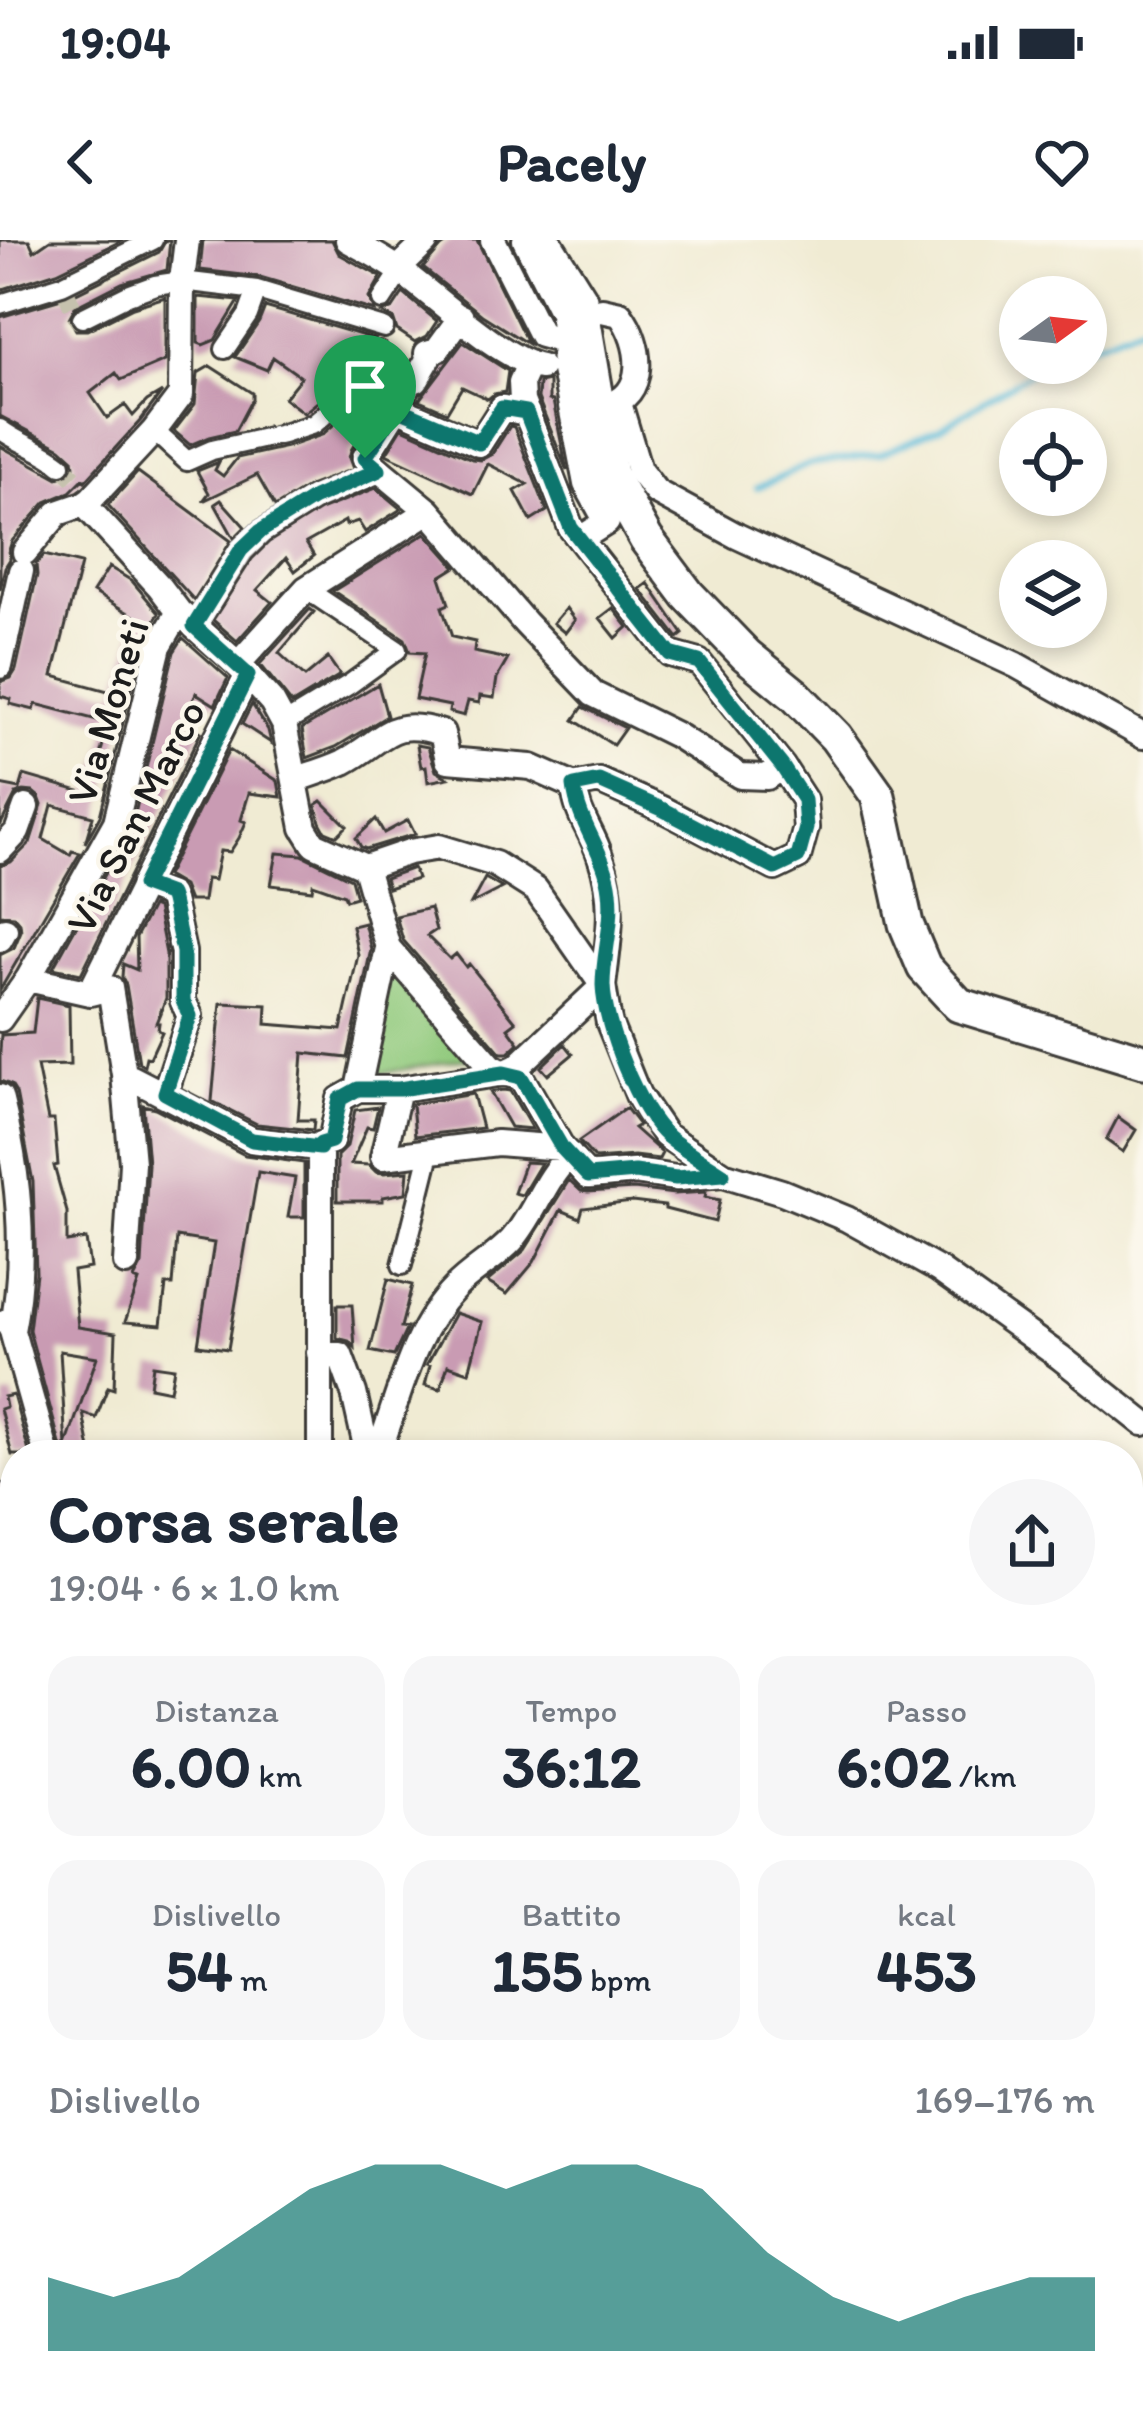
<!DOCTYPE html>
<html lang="it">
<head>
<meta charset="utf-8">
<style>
	:root { --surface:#fff; --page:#f6f6f7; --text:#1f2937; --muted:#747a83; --accent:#0f766e }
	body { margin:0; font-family:Itim,sans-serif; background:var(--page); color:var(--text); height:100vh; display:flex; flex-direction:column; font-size:45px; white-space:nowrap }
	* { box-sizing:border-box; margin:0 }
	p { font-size:39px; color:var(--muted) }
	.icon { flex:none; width:66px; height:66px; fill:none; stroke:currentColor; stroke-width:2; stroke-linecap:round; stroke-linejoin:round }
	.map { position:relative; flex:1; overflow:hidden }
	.side { position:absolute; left:0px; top:1200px; width:1143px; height:972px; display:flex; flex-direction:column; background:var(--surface); border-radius:48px 48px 0 0; box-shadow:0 6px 18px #0003 }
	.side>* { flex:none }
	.needle { width:78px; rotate:75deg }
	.controls { position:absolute; left:999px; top:36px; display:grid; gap:24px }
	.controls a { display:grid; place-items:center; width:108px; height:108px; border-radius:50%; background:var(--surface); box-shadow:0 6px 18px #0003; font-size:60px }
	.pin { position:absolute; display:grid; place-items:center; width:102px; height:102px; color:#fff; margin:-123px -51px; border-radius:50% 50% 50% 0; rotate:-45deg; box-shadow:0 0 12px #0007 }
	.pin .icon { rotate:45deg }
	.round { display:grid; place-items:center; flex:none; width:126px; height:126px; border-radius:63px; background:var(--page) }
	.headline { display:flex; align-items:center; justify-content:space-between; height:204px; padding:0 48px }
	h1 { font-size:66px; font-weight:700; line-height:90px }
	.stats { display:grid; grid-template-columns:repeat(3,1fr); gap:18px; height:204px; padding:12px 48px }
	.stats div { display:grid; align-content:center; border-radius:30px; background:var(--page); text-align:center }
	.stats b { font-size:60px; font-weight:700 }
	.stats small { font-size:33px; font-weight:400 }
	.stats p { font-size:33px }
	.chart { height:336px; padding:24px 48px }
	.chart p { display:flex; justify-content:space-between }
	.chart svg { width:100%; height:216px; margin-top:12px; fill:var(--accent); opacity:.7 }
	.status { display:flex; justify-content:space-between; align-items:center; height:84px; padding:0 60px; background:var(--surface); direction:ltr }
	.status svg { height:33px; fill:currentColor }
	header { display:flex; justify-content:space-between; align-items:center; height:156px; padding:0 48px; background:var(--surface); font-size:54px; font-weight:700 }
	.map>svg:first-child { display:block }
</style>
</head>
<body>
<div class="status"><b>19:04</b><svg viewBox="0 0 49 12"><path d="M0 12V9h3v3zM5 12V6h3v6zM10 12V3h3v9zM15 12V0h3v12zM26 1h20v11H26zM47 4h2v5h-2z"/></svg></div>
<header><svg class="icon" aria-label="back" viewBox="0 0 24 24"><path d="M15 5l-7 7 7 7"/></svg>Pacely<svg class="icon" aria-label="heart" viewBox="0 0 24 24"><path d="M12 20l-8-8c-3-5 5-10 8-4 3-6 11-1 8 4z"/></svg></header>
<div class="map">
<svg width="1143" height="2172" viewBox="0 0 1143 2172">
	<rect width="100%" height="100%" fill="#fbf7ec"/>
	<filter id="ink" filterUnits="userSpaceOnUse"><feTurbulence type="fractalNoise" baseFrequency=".00833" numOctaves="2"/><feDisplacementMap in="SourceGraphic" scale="24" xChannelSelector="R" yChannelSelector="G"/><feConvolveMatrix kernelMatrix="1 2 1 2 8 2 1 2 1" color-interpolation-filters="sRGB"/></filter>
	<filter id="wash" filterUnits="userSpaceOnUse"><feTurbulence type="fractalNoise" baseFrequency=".004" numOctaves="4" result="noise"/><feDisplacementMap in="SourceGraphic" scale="48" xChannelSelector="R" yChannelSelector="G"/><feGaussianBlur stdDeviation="2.7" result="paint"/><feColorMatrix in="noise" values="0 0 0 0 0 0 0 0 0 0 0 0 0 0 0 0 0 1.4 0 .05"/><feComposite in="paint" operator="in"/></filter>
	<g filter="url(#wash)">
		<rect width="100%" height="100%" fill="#f0ebd3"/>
		<path fill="#92ca7e" stroke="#57734d" stroke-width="3" d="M 389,727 L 472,818 L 366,836 Z"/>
		<path fill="#75ae6d" stroke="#486544" stroke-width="3" d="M 1128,1278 L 1143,1285 L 1143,1435 L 1128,1424 Z
			M 1128,1501 L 1143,1515 L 1143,1795 L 1128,1751 Z
			M 1131,1852 L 1137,1855 L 1134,1870 L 1143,1876 L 1143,2172 L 482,2172 L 469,2157 L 1128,2157 L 1128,1855 Z"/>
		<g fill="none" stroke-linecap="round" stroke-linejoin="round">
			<path stroke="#5abad8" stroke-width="6" d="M 1086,107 L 1143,84
				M 757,248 L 810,224 L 880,214 L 941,188 L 1046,123"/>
		</g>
		<g id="blocks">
			<path fill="#c99bb3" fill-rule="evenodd" d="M 0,0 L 29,0 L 34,11 L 50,0 L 123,0 L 57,32 L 0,50 Z
				M 166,0 L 170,0 L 167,30 L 122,43 L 75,67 L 69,78 L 76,90 L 87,90 L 133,67 L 165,57 L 165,121 L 121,140 L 116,133 L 90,153 L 107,178 L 125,165 L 133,176 L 147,161 L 162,152 L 141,180 L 85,241 L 83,239 L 70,252 L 46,262 L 12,301 L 9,310 L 10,319 L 5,327 L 0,350 L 0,206 L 58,238 L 71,234 L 74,226 L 73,219 L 61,208 L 0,176 L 0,77 L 68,57 L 159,12 Z
				M 203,0 L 332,0 L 339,14 L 381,37 L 369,58 L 375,71 L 260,37 L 200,30 Z
				M 451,0 L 477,0 L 528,104 L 482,75 L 423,28 L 441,7 Z
				M 403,53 L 437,81 L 427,96 L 415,102 L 397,90 L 393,78 L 382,73 L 393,68 Z
				M 198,57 L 239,61 L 215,100 L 203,105 L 198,103 Z
				M 265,67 L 375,99 L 368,104 L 342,142 L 304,173 L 284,158 L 301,137 L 273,117 L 267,130 L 235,117 L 259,82 Z
				M 463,102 L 508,131 L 505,152 L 494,154 L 488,159 L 462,147 L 447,172 L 419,160 Z
				M 388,123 L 399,130 L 351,210 L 349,218 L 353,229 L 309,246 L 275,267 L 257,235 L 203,261 L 209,253 L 197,231 L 219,222 L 215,230 L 223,236 L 237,218 L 287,207 L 322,195 L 361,161 Z
				M 210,126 L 252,153 L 252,159 L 235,191 L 209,197 L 190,205 L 174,191 L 195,164 L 198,133 Z
				M 549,141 L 549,160 L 553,161 L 567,231 L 538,158 L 539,143 Z
				M 510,186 L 514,187 L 547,271 L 531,281 L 515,251 L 527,244 L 488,224 L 473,254 L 386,214 L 402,188 L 472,219 L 481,220 L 492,214 Z
				M 138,232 L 231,301 L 194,360 L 108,265 Z
				M 376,248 L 401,269 L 365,292 L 358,281 L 346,285 L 345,281 L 306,303 L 314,316 L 295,331 L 286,318 L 257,350 L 272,362 L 237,401 L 213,380 L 252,319 L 269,302 L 320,270 Z
				M 221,260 L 245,287 L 234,298 L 215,264 Z
				M 426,293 L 456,327 L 440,337 L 449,364 L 442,367 L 452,397 L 475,402 L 474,412 L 508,419 L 497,438 L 494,458 L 480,456 L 479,463 L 468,461 L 464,476 L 449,472 L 450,466 L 415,459 L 425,413 L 410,412 L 405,399 L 333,351 Z
				M 44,315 L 81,324 L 53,436 L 115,453 L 137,378 L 93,352 L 109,327 L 132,341 L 159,373 L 143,401 L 100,576 L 85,603 L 93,576 L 52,565 L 43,599 L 70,615 L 72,611 L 80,613 L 0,750 L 0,715 L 14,708 L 21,691 L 20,683 L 14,676 L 0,675 L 0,626 L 11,622 L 30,603 L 42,565 L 39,557 L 33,552 L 24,551 L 16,554 L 0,586 L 0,545 L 20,549 L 24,535 L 89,554 L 109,483 L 36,464 L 34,470 L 10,464 L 11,459 L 0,456 L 0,442 L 11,438 L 16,430 L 37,335 L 36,324 Z
				M 648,343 L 683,394 L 678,398 L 640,349 Z
				M 566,368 L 575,380 L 565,393 L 553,383 Z
				M 613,368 L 628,387 L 616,398 L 600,378 Z
				M 310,369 L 314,372 L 279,413 L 305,437 L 328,418 L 340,435 L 292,464 L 260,424 Z
				M 183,398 L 228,438 L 215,465 L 196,453 L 184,480 L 201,492 L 81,734 L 53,728 L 132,586 L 174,412 Z
				M 378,444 L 387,476 L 336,507 L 307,518 L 302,489 Z
				M 252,464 L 268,490 L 271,503 L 242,484 Z
				M 583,467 L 625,488 L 613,505 L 574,480 Z
				M 417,505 L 428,507 L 436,531 L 448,538 L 428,542 L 426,526 L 421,527 Z
				M 229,510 L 278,541 L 281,557 L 249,553 L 241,580 L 246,582 L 239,598 L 230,612 L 220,611 L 214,640 L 206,639 L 203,661 L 189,661 L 183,646 L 166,636 Z
				M 322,561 L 347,586 L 337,596 L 325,591 L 320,582 L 316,565 Z
				M 376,579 L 384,593 L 408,580 L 415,594 L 366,609 L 361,607 L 356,598 Z
				M 277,613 L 302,615 L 351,639 L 356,657 L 346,660 L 344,655 L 313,644 L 312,650 L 271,645 Z
				M 413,628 L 417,639 L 388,648 L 385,638 Z
				M 485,638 L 502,648 L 471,664 Z
				M 152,666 L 157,668 L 166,714 L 166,758 L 156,783 L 159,783 L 158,790 L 162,792 L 150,818 L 146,817 L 144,826 L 139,823 L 126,745 L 122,737 L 123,724 L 137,730 L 136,697 Z
				M 430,668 L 436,690 L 427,696 L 450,719 L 456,714 L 466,727 L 469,724 L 516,782 L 508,788 L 519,803 L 508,813 L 501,813 L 403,700 L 396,676 Z
				M 364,683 L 371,709 L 348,818 L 303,813 L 298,880 L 314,880 L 313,890 L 257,884 L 212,861 L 221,763 L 267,765 L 266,784 L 341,790 L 358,715 L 352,686 Z
				M 37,758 L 69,765 L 70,825 L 37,826 L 48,880 L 54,880 L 58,925 L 54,926 L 67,972 L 67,1002 L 86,999 L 90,1028 L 73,1031 L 78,1087 L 116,1093 L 114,1149 L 108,1147 L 96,1178 L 83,1173 L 91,1215 L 63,1215 L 29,1090 L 36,1033 L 33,942 L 16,853 L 11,845 L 0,841 L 0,812 L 1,795 L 33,793 ZM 60,1111 L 97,1117 L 66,1206 Z
				M 565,804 L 573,814 L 548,835 L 541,827 Z
				M 503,850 L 510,851 L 532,889 L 510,887 L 490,852 Z
				M 473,854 L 482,888 L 415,896 L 412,864 Z
				M 143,865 L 155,868 L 245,915 L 304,923 L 304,977 L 288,977 L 295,938 L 258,932 L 228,1109 L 198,1105 L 214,1003 L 177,997 L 173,1045 L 166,1045 L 161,1085 L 125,1082 L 139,1041 L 134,1039 L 135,1037 L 142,1024 L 148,924 Z
				M 378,867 L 373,888 L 367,887 L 351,924 L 369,925 L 376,932 L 384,933 L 408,931 L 406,953 L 383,957 L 383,961 L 337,961 L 337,916 L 347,906 L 355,870 Z
				M 626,868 L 639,885 L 634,888 L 662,913 L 659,919 L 634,916 L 595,919 L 579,901 Z
				M 1118,877 L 1136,890 L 1123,912 L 1106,900 Z
				M 525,922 L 541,923 L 522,955 L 514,953 Z
				M 569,940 L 581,951 L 588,952 L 634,949 L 674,954 L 706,952 L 705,957 L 720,960 L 715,982 L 665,969 L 665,966 L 632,962 L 583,968 L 580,978 L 561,970 L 534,1022 L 507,1054 L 487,1042 L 525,1010 Z
				M 388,1039 L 412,1045 L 401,1087 L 407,1088 L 394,1116 L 370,1111 Z
				M 337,1065 L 352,1065 L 355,1108 L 349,1101 L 337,1098 Z
				M 455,1073 L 482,1082 L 469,1132 L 448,1125 L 440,1149 L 425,1145 L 430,1125 L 427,1124 Z
				M 153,1125 L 174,1128 L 170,1151 L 150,1147 Z
				M 13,1155 L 30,1215 L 12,1215 L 0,1169 L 6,1167 L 4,1157 Z
				M 15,1241 L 15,1268 L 0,1271 L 0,1244 Z
				M 0,1366 L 12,1366 L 15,1424 L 0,1425 Z
				M 1,1463 L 15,1463 L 15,1516 L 0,1515 Z
				M 0,1733 L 5,1733 L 15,1770 L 15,1779 L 0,1783 Z"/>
		</g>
	</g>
	<g filter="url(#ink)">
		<use href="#blocks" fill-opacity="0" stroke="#3c3b37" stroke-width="3"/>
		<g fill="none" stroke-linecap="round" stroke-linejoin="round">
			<path stroke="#c6c2ae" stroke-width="18" stroke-dasharray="18 9" stroke-linecap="butt" d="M 65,50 L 78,80 L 82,78
				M 61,225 L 79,243"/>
			<defs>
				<path id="pedestrian" d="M 382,60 L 401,31
					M 0,64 L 62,45 L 153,0
					M 82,78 L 128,55 L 155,45 L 182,41 L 257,50 L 384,88
					M 225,109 L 248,75 L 257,50
					M 0,189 C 19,204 42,209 61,225
					M 154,191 L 187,221 L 212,210 L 283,194 L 314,184 L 352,151 L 379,112
					M 194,386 L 241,310 L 261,291 L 314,258 L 367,238 L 378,230
					M 284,484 L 350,444 L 397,410 L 306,349
					M 402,1025 L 431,909"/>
				<path id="minor" d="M 348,0 C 368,11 388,21 406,35 C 441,61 502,119 541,127
					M 493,0 L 541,95 L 563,101
					M 525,0 L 562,73 L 564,130 L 586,244 L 607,282 L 580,299
					M 398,29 L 425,3 L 424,0
					M 582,73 L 602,70 L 620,74 C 642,103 649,157 605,166
					M 461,77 L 437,110 L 427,113 L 430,116 L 416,140 L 413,138 L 365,218 L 429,271 L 525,383 L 593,454 L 676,495 L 740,536 L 767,537 L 782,526
					M 529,124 L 521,142 L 522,161 L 571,288 L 670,414 L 699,422 L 782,526 L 804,560 L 806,588 L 798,617 L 775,628 L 662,569 L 599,541 L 574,546
					M 619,163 L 639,230 L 656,252 L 737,296 L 1016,425 L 1143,496
					M 397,168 L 479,204 L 502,168 L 527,173
					M 84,264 L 160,347 L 179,372 L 238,424 L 272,462 L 284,484 L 304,588 L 314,604 L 365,627 L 388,708
					M 25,312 L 58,273 L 84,264 L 91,259 L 154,191 L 181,155 L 182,41 L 187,0
					M 238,424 L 306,349 L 429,271
					M 0,426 L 21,331
					M 297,539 C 312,534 329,529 344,522 C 386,500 388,476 442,493 L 448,520 L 531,527 L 574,546 C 577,577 591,588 600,616 C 616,661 609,699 603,746
					M 0,610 L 17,592 L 26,567
					M 365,627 L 409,612 L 439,607 L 495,624 L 536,650 L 603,746 L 609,783 L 638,855 L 665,895 L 723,934
					M 143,645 L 169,655 L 172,661 L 183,712 L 183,761 L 190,776 L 165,853
					M 0,699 L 5,690
					M 388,708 L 491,826 L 504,833 L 399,849 L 358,849 Z
					M 28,739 L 90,753 L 110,748 L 124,834 L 132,923 L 126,1023
					M 603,746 L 517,827 L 504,833 L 521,837 L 562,908 L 588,936 L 635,932 L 676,938 L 723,934 L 782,952 L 847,979 L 939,1030 L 1060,1117 L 1143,1183
					M 90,753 L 248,435
					M 0,779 L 28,739 L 116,582 L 159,406 L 179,372
					M 124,834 L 252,900 L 320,908
					M 399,849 L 383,917 L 497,903 L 562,908
					M 0,857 C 19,932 27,1013 12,1091
					M 7,1081 L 12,1091 L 47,1215
					M 319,1113 L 340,1115 L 354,1153 L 368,1215
					M 320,1215 L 320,908 L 321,904 L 331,901 L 340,859 L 358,849
					M 381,1215 L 380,1208 C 400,1153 413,1090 455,1048 C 472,1030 496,1018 512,1000 C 535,974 544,938 570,915
					M 1128,1445 L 1143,1456"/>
				<path id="secondary" d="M 543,0 L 580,59 L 610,234 L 646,299 L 688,355 L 746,415 L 795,455 L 836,497 L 878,556 L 906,684 L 924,727 L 959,765 L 1143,821"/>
			</defs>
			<use href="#pedestrian" stroke="#3c3b37" stroke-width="24"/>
			<use href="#minor" stroke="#3c3b37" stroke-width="30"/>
			<use href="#secondary" stroke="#3c3b37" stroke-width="39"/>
			<use href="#pedestrian" stroke="#fff" stroke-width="18"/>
			<use href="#minor" stroke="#fff" stroke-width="24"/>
			<use href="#secondary" stroke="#fff" stroke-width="33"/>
		</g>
	</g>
	<g fill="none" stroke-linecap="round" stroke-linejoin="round" filter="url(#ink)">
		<defs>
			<path id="route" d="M 397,168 L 479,203 L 502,168 L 526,172 L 571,288 L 670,414 L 699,422 L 782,526 L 804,560 L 806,588 L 798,617 L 775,628 L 662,569 L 599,541 L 574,546 C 578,584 606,613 610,651 C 614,682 603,714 603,745 C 604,785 638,871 668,897 C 685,911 705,922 723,934 L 676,938 L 635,932 L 588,936 L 562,908 L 521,837 L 504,833 L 399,849 L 358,849 L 340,859 L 331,901 L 321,904 L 320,908 L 252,900 L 165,853 L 190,776 L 183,761 L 183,712 L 172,661 L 170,655 L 143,645 L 248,435 L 194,386 L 241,310 L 261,291 L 314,258 L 379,230 L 365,218 Z"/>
		</defs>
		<use href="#route" stroke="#fff" stroke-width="24"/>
		<use href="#route" stroke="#0f766e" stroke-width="15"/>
	</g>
	<g text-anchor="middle" stroke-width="9" stroke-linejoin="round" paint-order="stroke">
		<g font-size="42" fill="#1c1c1c" stroke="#fbf7ec">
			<text transform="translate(107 471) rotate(-73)" y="15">Via Moneti</text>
			<text transform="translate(135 576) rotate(-63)" y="15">Via San Marco</text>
		</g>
	</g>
</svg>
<div class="controls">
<a><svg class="needle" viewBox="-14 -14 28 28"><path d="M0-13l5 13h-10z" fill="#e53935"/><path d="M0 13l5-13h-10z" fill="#747a83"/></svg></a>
<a><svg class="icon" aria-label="locate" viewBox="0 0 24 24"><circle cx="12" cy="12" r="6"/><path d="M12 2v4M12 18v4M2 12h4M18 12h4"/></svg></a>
<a><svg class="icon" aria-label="layers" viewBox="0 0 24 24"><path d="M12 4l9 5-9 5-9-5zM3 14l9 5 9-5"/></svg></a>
</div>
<div class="pin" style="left:365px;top:218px;background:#1e9e55"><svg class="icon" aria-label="arrive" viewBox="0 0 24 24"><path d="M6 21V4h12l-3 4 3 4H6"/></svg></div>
<section class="side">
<div class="headline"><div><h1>Corsa serale</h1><p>19:04 · 6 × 1.0 km</p></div><a class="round"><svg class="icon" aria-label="share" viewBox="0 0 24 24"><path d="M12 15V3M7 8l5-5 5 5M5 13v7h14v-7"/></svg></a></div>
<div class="stats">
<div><p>Distanza</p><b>6.00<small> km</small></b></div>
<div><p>Tempo</p><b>36:12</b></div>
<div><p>Passo</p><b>6:02<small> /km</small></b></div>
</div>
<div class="stats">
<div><p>Dislivello</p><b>54<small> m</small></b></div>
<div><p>Battito</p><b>155<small> bpm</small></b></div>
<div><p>kcal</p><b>453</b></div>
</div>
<div class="chart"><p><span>Dislivello</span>169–176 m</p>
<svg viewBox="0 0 160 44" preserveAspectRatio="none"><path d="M0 44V29L10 33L20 29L30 20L40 11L50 6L60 6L70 11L80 6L90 6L100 11L110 24L120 33L130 38L140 33L150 29L160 29V44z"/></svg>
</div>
</section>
</div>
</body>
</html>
